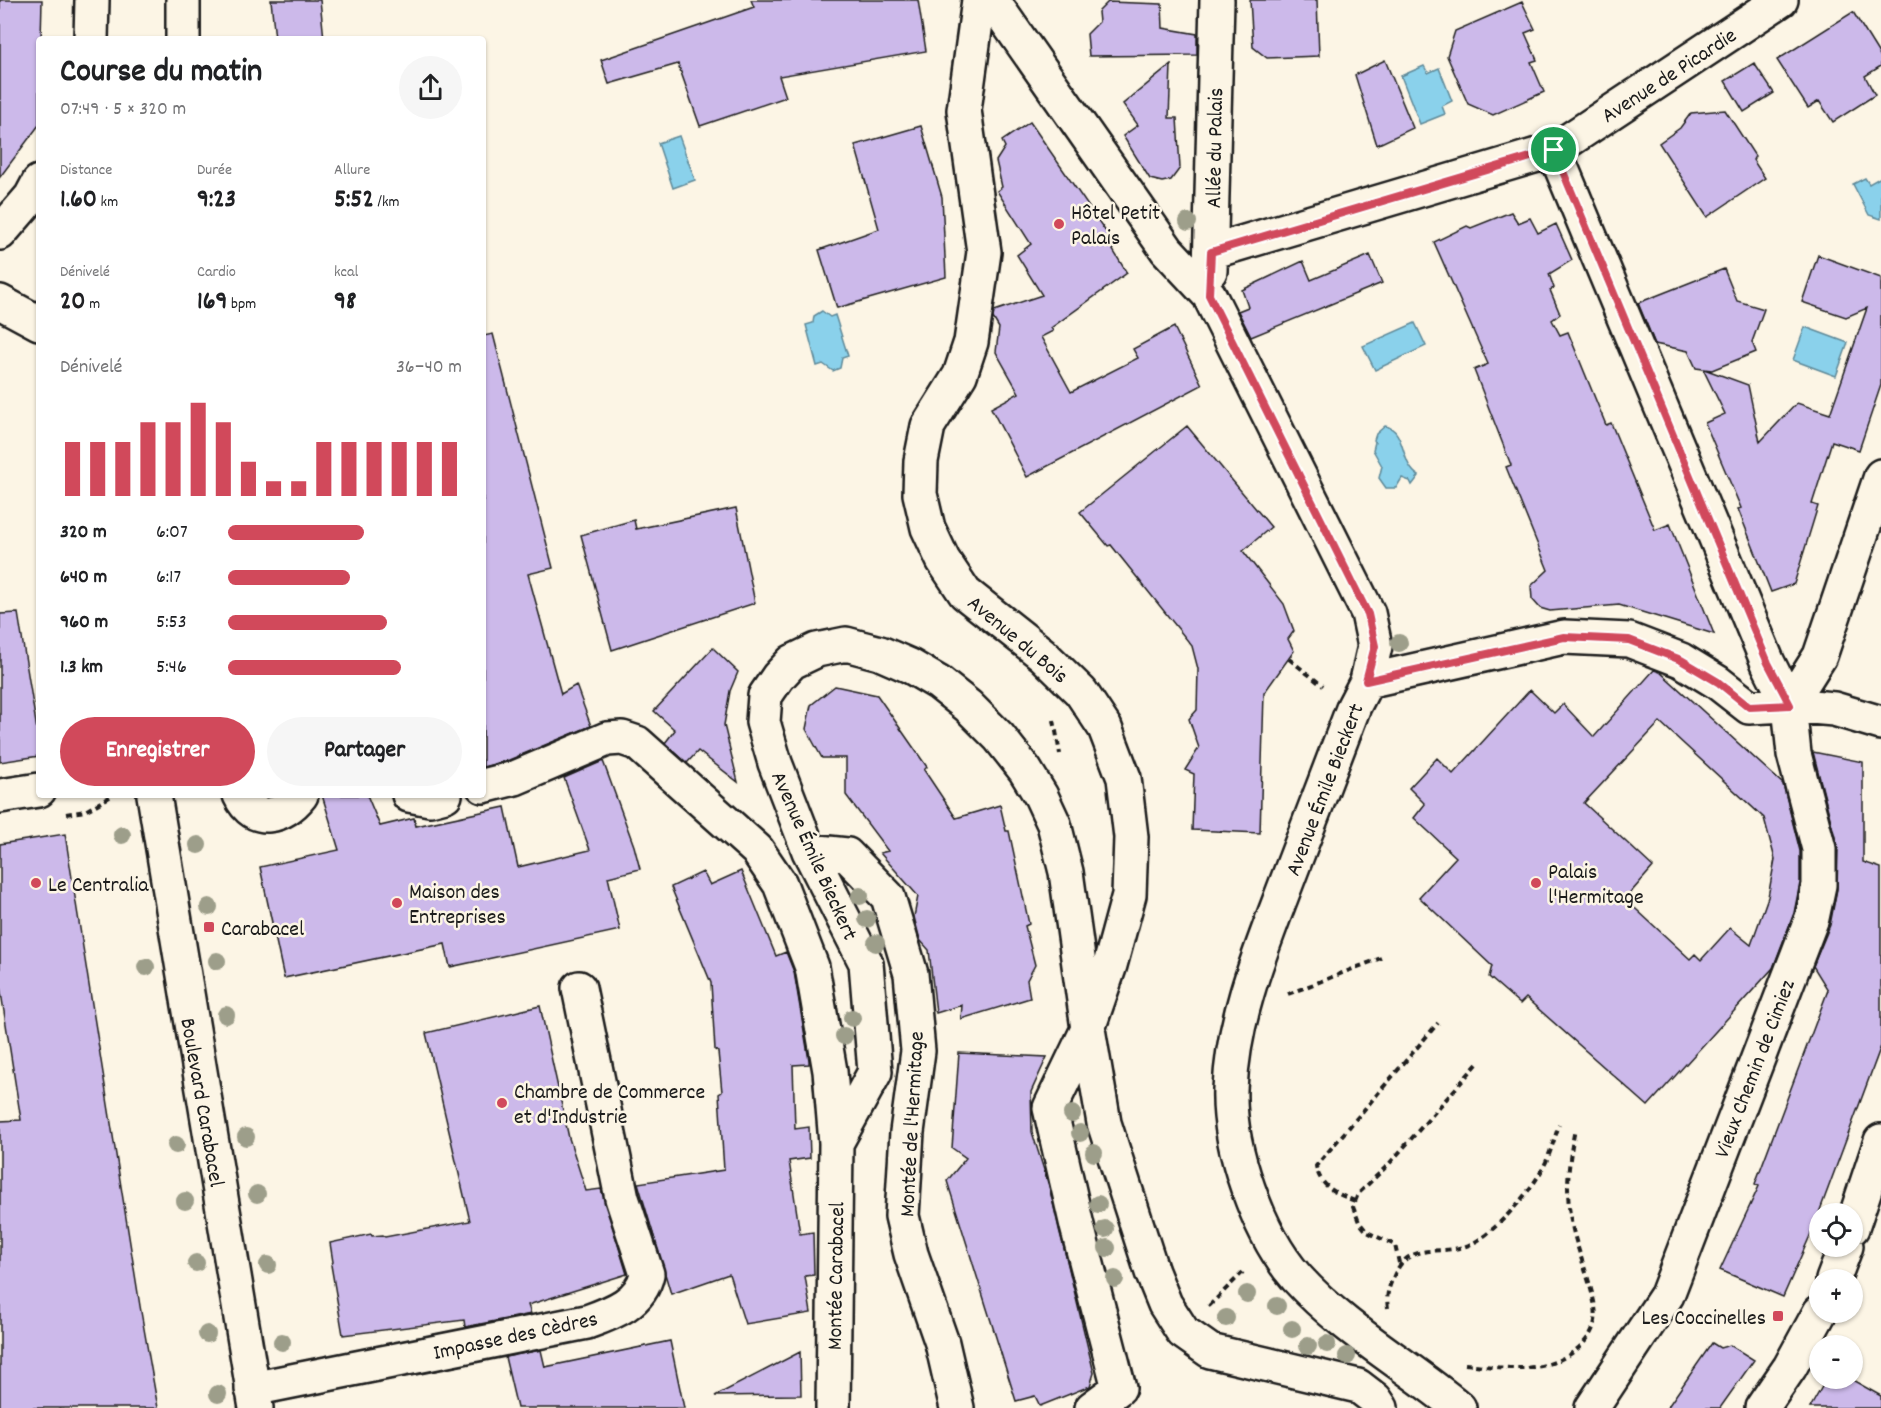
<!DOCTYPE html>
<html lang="fr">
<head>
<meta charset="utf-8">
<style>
	:root { --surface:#fff; --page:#f6f6f6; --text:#202124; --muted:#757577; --accent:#d1495b }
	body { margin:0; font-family:Dekko,sans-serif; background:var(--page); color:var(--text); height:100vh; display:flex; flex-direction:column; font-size:22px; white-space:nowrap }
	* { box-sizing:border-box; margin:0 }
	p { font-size:20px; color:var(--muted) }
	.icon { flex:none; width:33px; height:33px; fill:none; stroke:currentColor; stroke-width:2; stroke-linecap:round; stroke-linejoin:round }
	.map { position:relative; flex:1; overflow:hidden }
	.drawer { position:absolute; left:36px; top:36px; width:450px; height:762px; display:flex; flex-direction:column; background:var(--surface); border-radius:6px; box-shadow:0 2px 4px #0004 }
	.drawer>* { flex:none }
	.tools { position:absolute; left:1809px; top:1203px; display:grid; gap:12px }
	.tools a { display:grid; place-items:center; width:54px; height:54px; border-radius:50%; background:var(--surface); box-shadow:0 2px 4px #0004; font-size:30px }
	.pin { position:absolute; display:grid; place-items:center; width:51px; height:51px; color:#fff; margin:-26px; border:3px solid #fff; border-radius:50%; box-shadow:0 2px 6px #0007 }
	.round { display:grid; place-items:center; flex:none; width:63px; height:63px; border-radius:32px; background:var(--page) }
	.summary { display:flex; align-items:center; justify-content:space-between; height:102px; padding:0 24px }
	h1 { font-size:33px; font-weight:700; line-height:45px }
	.figures { display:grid; grid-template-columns:repeat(3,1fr); gap:9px; height:102px; padding:6px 24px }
	.figures div { display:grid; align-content:center }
	.figures b { font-size:26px; font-weight:700 }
	.figures small { font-size:16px; font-weight:400 }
	.figures p { font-size:16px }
	.chart { height:168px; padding:12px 24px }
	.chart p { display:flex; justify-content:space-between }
	.chart svg { width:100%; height:108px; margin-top:6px; stroke:var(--accent); stroke-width:6 }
	.cta { display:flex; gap:12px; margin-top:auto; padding:12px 24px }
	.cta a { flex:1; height:69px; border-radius:36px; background:var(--accent); color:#fff; font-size:24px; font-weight:700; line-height:69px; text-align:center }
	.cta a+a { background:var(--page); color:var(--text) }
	ul { padding:0 24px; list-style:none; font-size:20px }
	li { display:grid; grid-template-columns:96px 72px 1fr; align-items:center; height:45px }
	li i { height:15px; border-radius:8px; background:var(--accent) }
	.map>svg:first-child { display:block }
</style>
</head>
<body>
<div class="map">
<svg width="1881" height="1408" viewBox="0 0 1881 1408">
	<rect width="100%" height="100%" fill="#fcf5e5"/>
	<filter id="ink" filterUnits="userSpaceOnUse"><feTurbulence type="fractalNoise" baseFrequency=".0167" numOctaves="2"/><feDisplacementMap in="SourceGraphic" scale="12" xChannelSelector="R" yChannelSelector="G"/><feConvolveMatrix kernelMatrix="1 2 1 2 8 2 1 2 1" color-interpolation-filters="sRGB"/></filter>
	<g filter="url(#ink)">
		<path fill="#8ad1eb" stroke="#5e8998" stroke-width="1.5" d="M 1424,66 L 1428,73 L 1439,68 L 1452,101 L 1442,106 L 1445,114 L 1420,124 L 1401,76 Z
			M 679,136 L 695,180 L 673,188 L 658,143 Z
			M 1881,177 L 1881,219 L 1869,215 L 1853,184 L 1865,178 L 1869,184 Z
			M 822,311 L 830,317 L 835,315 L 848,356 L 842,358 L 840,368 L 833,371 L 823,364 L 817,366 L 806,325 L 813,323 L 814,316 Z
			M 1415,323 L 1426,346 L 1375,370 L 1363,346 Z
			M 1805,327 L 1848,343 L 1836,376 L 1793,360 Z
			M 1385,426 C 1407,430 1399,464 1419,476 L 1412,485 L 1410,481 L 1402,478 L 1396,488 L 1386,488 L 1379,478 L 1382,466 L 1373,450 L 1375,442 L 1374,440 L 1376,434 Z"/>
		<path fill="#ccb9ea" stroke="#1c1c1c" stroke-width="1.5" fill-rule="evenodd" d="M 0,0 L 42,0 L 41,39 L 39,39 L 39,125 L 0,177 Z
			M 271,0 L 320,0 L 324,39 L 275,39 Z
			M 751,0 L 918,0 L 926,51 L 779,76 L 786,97 L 700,126 L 678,64 L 609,84 L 601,60 L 754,7 Z
			M 1250,0 L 1317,0 L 1319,56 L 1267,58 L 1253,47 Z
			M 1108,2 L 1162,4 L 1163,28 L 1197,34 L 1197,55 L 1089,56 L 1087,34 L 1099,22 L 1098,12 Z
			M 1522,2 L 1535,29 L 1525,33 L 1537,60 L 1531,62 L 1544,92 L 1493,115 L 1468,104 L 1447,56 L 1455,31 Z
			M 1853,12 L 1881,57 L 1881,66 L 1865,76 L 1875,95 L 1833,122 L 1819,101 L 1808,108 L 1777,60 Z
			M 1385,60 L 1413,128 L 1377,145 L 1355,75 Z
			M 1754,63 L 1774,93 L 1744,112 L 1725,81 Z
			M 1171,65 L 1169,118 L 1177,118 L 1180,168 L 1171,180 L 1162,182 L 1150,179 L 1123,136 L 1138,125 L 1123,104 Z
			M 1725,110 L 1755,156 L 1753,160 L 1765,178 L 1707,217 L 1659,143 L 1680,128 L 1691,113 Z
			M 1030,122 L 1113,242 L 1111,247 L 1127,273 L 1051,328 L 1053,331 L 1041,337 L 1071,392 L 1138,358 L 1133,349 L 1174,327 L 1202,385 L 1027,477 L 991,408 L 1019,393 L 996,352 L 999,328 L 993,318 L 994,311 L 1042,295 L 1017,255 L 1031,244 L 997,191 L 1002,187 L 996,161 L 1005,147 L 1002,141 Z
			M 921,126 L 942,197 L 946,277 L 837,308 L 819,250 L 879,229 L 855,145 Z
			M 1511,212 L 1518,223 L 1530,218 L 1538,233 L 1556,224 L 1572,260 L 1549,274 L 1554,288 L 1550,290 L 1560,314 L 1552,320 L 1560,335 L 1568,332 L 1606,425 L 1611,423 L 1655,530 L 1670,524 L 1714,634 L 1619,605 L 1550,611 L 1540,608 L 1532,599 L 1531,586 L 1548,570 L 1506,467 L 1511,465 L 1474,370 L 1488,364 L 1434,242 L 1467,226 L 1471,228 Z
			M 1370,255 L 1382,283 L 1251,337 L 1238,311 L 1248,307 L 1242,290 L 1303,261 L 1311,280 Z
			M 1818,255 L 1881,278 L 1881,385 L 1859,450 L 1832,441 L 1812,504 L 1818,506 L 1794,584 L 1771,592 L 1738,509 L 1741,508 L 1705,423 L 1725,414 L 1703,369 L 1696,368 L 1688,351 L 1655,344 L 1638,303 L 1724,269 L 1737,301 L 1764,309 L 1752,342 L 1756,352 L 1712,370 L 1704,369 L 1748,385 L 1760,442 L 1797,403 L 1830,414 L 1867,308 L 1846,317 L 1802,302 Z
			M 493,334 L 553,568 L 528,574 L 561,694 L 576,685 L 591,726 L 509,760 L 483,767 L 483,336 Z
			M 1187,426 L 1271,527 L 1243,551 L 1284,604 L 1294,631 L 1288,639 L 1294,651 L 1264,693 L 1260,833 L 1192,830 L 1194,774 L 1185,770 L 1199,748 L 1189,719 L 1197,710 L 1198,669 L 1192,646 L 1111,545 L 1108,546 L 1080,512 Z
			M 736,508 L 755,603 L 612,650 L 581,535 L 634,520 L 636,529 Z
			M 18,613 L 39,742 L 39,756 L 0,762 L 0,614 Z
			M 713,648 L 738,672 L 730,691 L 724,725 L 738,782 L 698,751 L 687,763 L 665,743 L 675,730 L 654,711 Z
			M 1654,670 L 1660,672 L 1783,784 L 1800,851 L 1800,883 L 1794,913 L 1773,968 L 1648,1106 L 1526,998 L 1520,1004 L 1489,977 L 1492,966 L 1419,897 L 1456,857 L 1414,818 L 1425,804 L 1409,788 L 1437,758 L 1453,774 L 1530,690 L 1554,713 L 1563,704 L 1594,737 ZM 1660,722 L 1764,818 L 1775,859 L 1768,897 L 1751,945 L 1730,928 L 1701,960 L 1695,954 L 1690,959 L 1625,899 L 1653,867 L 1584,803 Z
			M 835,686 L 877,695 L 927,767 L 924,770 L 956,818 L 1000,805 L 1006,831 L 1009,831 L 1029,924 L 1025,926 L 1035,965 L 1027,980 L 1030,998 L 961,1019 L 962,1005 L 936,1013 L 929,950 L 920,940 L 914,917 L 918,896 L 880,853 L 888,851 L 846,795 L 846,758 L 822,758 L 806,729 L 811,705 Z
			M 1813,752 L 1863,762 L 1863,862 L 1881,868 L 1881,1046 L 1813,1229 L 1783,1297 L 1720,1270 L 1759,1186 L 1755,1184 L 1828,990 L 1813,966 L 1830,925 L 1837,889 L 1838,849 Z
			M 603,761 L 634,846 L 640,869 L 608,877 L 620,930 L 450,967 L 445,944 L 284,978 L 260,867 L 339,850 L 322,795 L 367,795 L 380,826 L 414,818 L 416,826 L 505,807 L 518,867 L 590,850 L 564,778 Z
			M 65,834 L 140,1306 L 158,1408 L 0,1408 L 0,1121 L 21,1120 L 0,986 L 0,844 Z
			M 741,871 L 776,956 L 786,952 L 794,972 L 809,1060 L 809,1064 L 793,1065 L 795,1129 L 809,1127 L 810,1158 L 789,1161 L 800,1234 L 813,1232 L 814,1275 L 805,1276 L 811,1313 L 745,1324 L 729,1274 L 671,1294 L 638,1183 L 724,1170 L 719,1094 L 722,1092 L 718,1052 L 715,1050 L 711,983 L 671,887 L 703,872 L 710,885 Z
			M 540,1006 L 569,1138 L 586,1191 L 601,1189 L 627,1274 L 528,1305 L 531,1314 L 465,1327 L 464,1320 L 343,1335 L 331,1265 L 333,1262 L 330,1243 L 371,1234 L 372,1236 L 383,1235 L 385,1237 L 470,1221 L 426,1033 Z
			M 959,1053 L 1047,1057 L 1031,1092 L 1032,1132 L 1049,1186 L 1094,1373 L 1090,1386 L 1040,1406 L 1035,1396 L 1016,1401 L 947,1181 L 966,1158 L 952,1148 Z
			M 670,1341 L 684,1408 L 517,1408 L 505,1357 L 541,1350 L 545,1367 Z
			M 1712,1343 L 1720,1348 L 1730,1345 L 1754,1360 L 1720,1408 L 1667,1408 Z
			M 800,1352 L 801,1395 L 715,1396 Z
			M 1827,1378 L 1849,1378 L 1881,1396 L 1881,1408 L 1810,1408 Z"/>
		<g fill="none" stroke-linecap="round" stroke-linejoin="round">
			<defs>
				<path id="minor" d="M 183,0 L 183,39
					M 979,0 L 964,110 L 984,252 L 971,342 L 960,375 L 928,426 L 921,461 L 920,494 L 928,528 L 943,560 L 965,593 L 1042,654 L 1081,692 L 1105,728 L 1124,778 L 1131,837 L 1129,895 L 1110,965 L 1088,1029 L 1050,1108 L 1077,1226 L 1119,1388 L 1092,1408
					M 992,0 L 1167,250 L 1209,295 L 1368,613 L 1375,646 L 1367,681 L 1354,706 C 1331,765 1309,825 1286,884 C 1261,950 1233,1017 1230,1089 C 1228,1147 1258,1234 1297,1278 C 1343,1329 1406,1364 1459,1408
					M 1554,150 L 1768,663 L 1789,705 L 1794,754 L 1819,849 L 1819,885 L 1812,918 L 1667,1295 L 1592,1408
					M 1211,252 L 1554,150 L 1781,0
					M 1210,271 L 1217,0
					M 1367,681 L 1564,637 L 1629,640 L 1681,660 L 1717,682 L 1749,707 L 1789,705 L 1834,709 L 1881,723
					M 1789,705 L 1820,656 L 1881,476
					M 483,786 L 515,778 L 607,739 L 622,738 L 637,743 L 757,850 L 780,884 L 812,967 L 830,1071 L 836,1143 L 833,1408
					M 240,795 C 254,826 284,817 301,795
					M 409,795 L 430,799 L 445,795
					M 809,851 L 847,855 L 888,897 L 911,974 L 918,1051 L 907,1132 L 902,1216 L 911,1254 L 942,1343 L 957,1408
					M 836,1143 L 875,1072 L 866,963 L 809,851 L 775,763 L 763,722 L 765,696 L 778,677 L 792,662 L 817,650 L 846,644 L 880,653 L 910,666 L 939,683 L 968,706 L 999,737 L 1025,770 L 1041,796 L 1054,824 L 1066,872 L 1088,1029 L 1104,1123 L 1152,1272 L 1165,1304 L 1183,1332 L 1210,1351 L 1358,1386 L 1375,1399 L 1381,1408
					M 1852,1228 L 1881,1141
					M 1833,1280 L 1846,1246
					M 252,1389 L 587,1322 C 612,1313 641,1303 647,1274 L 622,1198 L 579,988
					M 1762,1408 L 1790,1367 L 1820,1312"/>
				<path id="secondary" d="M 91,39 L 92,0
					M 0,233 L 31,197 L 39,182
					M 0,302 L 39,323
					M 154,795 L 256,1408
					M 0,796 L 39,790"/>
			</defs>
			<use href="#minor" stroke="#1c1c1c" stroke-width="38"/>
			<use href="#secondary" stroke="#1c1c1c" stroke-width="38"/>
			<path stroke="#1c1c1c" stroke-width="4" stroke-dasharray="6 4.5" stroke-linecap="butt" d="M 1289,659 L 1323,686
				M 1054,720 L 1060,754
				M 66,814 L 85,811 L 113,795
				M 1288,994 L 1381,958
				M 1355,1201 C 1337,1194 1320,1187 1316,1166 L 1438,1023
				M 1399,1263 L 1395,1245 L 1367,1232 L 1359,1222 L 1353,1207 L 1358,1194 L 1389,1164 L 1478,1063
				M 1209,1306 L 1246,1269
				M 1388,1308 C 1386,1296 1388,1289 1393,1278 C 1409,1238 1441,1258 1471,1244 C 1494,1234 1532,1190 1543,1168 C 1550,1155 1554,1139 1559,1125
				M 1465,1364 C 1487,1366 1512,1370 1534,1367 C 1563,1364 1601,1341 1595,1307 C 1590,1278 1576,1249 1571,1220 C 1565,1188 1569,1160 1575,1129"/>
			<use href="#minor" stroke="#fcf5e5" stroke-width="33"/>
			<use href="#secondary" stroke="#fcf5e5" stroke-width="33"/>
		</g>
		<g fill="#9d9e8a">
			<circle cx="1188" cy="222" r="9"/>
			<circle cx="1399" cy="643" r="9"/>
			<circle cx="122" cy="835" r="9"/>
			<circle cx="198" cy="845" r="9"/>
			<circle cx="860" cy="896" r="9"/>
			<circle cx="209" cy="907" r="9"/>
			<circle cx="867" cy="919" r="9"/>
			<circle cx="876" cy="943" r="9"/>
			<circle cx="217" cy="961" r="9"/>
			<circle cx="146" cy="967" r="9"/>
			<circle cx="226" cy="1015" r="9"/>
			<circle cx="852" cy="1018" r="9"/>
			<circle cx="844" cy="1036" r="9"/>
			<circle cx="1072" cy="1114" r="9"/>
			<circle cx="1080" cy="1133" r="9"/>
			<circle cx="246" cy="1137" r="9"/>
			<circle cx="176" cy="1145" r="9"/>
			<circle cx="1094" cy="1153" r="9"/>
			<circle cx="257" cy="1194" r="9"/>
			<circle cx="185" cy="1201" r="9"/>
			<circle cx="1098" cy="1204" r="9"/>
			<circle cx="1105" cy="1229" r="9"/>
			<circle cx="1107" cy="1248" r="9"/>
			<circle cx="196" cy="1263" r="9"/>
			<circle cx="268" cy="1265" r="9"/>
			<circle cx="1115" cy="1279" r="9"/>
			<circle cx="1247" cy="1294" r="9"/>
			<circle cx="1277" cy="1306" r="9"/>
			<circle cx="1226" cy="1318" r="9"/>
			<circle cx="1292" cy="1329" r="9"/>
			<circle cx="207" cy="1334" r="9"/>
			<circle cx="282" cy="1342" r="9"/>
			<circle cx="1327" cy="1344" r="9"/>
			<circle cx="1308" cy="1346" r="9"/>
			<circle cx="1347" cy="1356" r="9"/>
			<circle cx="218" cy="1394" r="9"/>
		</g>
	</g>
	<g fill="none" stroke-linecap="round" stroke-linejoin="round" filter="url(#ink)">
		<defs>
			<path id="route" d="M 1554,150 L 1768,663 L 1790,705 L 1749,707 L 1718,682 L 1681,660 L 1629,640 L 1564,637 L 1366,681 L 1375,646 L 1368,614 L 1209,295 L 1211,252 Z"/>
		</defs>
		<use href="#route" stroke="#fff" stroke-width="12"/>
		<use href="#route" stroke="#d1495b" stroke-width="8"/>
	</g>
	<g fill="#d1495b" stroke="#fcf5e5" stroke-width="2">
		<circle cx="1059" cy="224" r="6"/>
		<circle cx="36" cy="883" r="6"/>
		<circle cx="1536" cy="883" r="6"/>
		<circle cx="397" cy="903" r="6"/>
		<rect x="203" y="921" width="12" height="12" rx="3"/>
		<circle cx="502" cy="1103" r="6"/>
		<rect x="1772" y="1310" width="12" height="12" rx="3"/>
	</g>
	<g text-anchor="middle" stroke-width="5" stroke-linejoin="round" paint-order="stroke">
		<g font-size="22" fill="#1c1c1c" stroke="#fcf5e5">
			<text transform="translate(1668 74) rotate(-33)" y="8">Avenue de Picardie</text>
			<text transform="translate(1213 148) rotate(-89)" y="8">Allée du Palais</text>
			<text transform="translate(1019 638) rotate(40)" y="8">Avenue du Bois</text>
			<text transform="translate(1323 789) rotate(-69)" y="8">Avenue Émile Bieckert</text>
			<text transform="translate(816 855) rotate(66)" y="8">Avenue Émile Bieckert</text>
			<text transform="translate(1753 1068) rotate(-69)" y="8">Vieux Chemin de Cimiez</text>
			<text transform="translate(204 1102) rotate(80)" y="8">Boulevard Carabacel</text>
			<text transform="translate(910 1124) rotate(-87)" y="8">Montée de l'Hermitage</text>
			<text transform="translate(834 1276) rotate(-89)" y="8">Montée Carabacel</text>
			<text transform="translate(515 1334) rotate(-12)" y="8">Impasse des Cèdres</text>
		</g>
		<g font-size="22" fill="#1c1c1c" stroke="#fcf5e5" text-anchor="start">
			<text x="1071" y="219">Hôtel Petit<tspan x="1071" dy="25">Palais</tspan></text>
			<text x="1548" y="878">Palais<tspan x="1548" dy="25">l'Hermitage</tspan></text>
			<text x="48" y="891">Le Centralia</text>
			<text x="409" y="898">Maison des<tspan x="409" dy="25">Entreprises</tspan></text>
			<text x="221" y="935">Carabacel</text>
			<text x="514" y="1098">Chambre de Commerce<tspan x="514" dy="25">et d'Industrie</tspan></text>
			<text x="1766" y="1324" text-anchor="end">Les Coccinelles</text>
		</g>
	</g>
</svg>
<div class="tools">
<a><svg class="icon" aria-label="locate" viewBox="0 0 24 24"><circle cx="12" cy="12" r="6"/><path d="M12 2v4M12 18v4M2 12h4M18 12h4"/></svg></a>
<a>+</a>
<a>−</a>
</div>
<div class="pin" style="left:1554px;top:150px;background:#1e9e55"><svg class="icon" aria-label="arrive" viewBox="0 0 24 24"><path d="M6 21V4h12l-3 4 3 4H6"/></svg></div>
<section class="drawer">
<div class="summary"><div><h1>Course du matin</h1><p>07:49 · 5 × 320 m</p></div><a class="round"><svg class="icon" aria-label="share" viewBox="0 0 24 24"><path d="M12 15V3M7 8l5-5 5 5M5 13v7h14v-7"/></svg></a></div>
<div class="figures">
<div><p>Distance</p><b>1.60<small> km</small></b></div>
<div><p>Durée</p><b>9:23</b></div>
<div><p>Allure</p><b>5:52<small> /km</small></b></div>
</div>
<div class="figures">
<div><p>Dénivelé</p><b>20<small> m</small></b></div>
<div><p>Cardio</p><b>169<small> bpm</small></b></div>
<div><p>kcal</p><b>98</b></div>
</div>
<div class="chart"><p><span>Dénivelé</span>36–40 m</p>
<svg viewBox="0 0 160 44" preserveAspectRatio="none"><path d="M5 44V22M15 44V22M25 44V22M35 44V14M45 44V14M55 44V6M65 44V14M75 44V30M85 44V38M95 44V38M105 44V22M115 44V22M125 44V22M135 44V22M145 44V22M155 44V22"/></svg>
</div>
<ul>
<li><b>320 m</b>6:07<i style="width:58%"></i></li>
<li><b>640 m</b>6:17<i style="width:52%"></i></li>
<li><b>960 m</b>5:53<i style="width:68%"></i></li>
<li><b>1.3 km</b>5:46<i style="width:74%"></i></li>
</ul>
<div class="cta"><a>Enregistrer</a><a>Partager</a></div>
</section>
</div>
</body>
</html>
